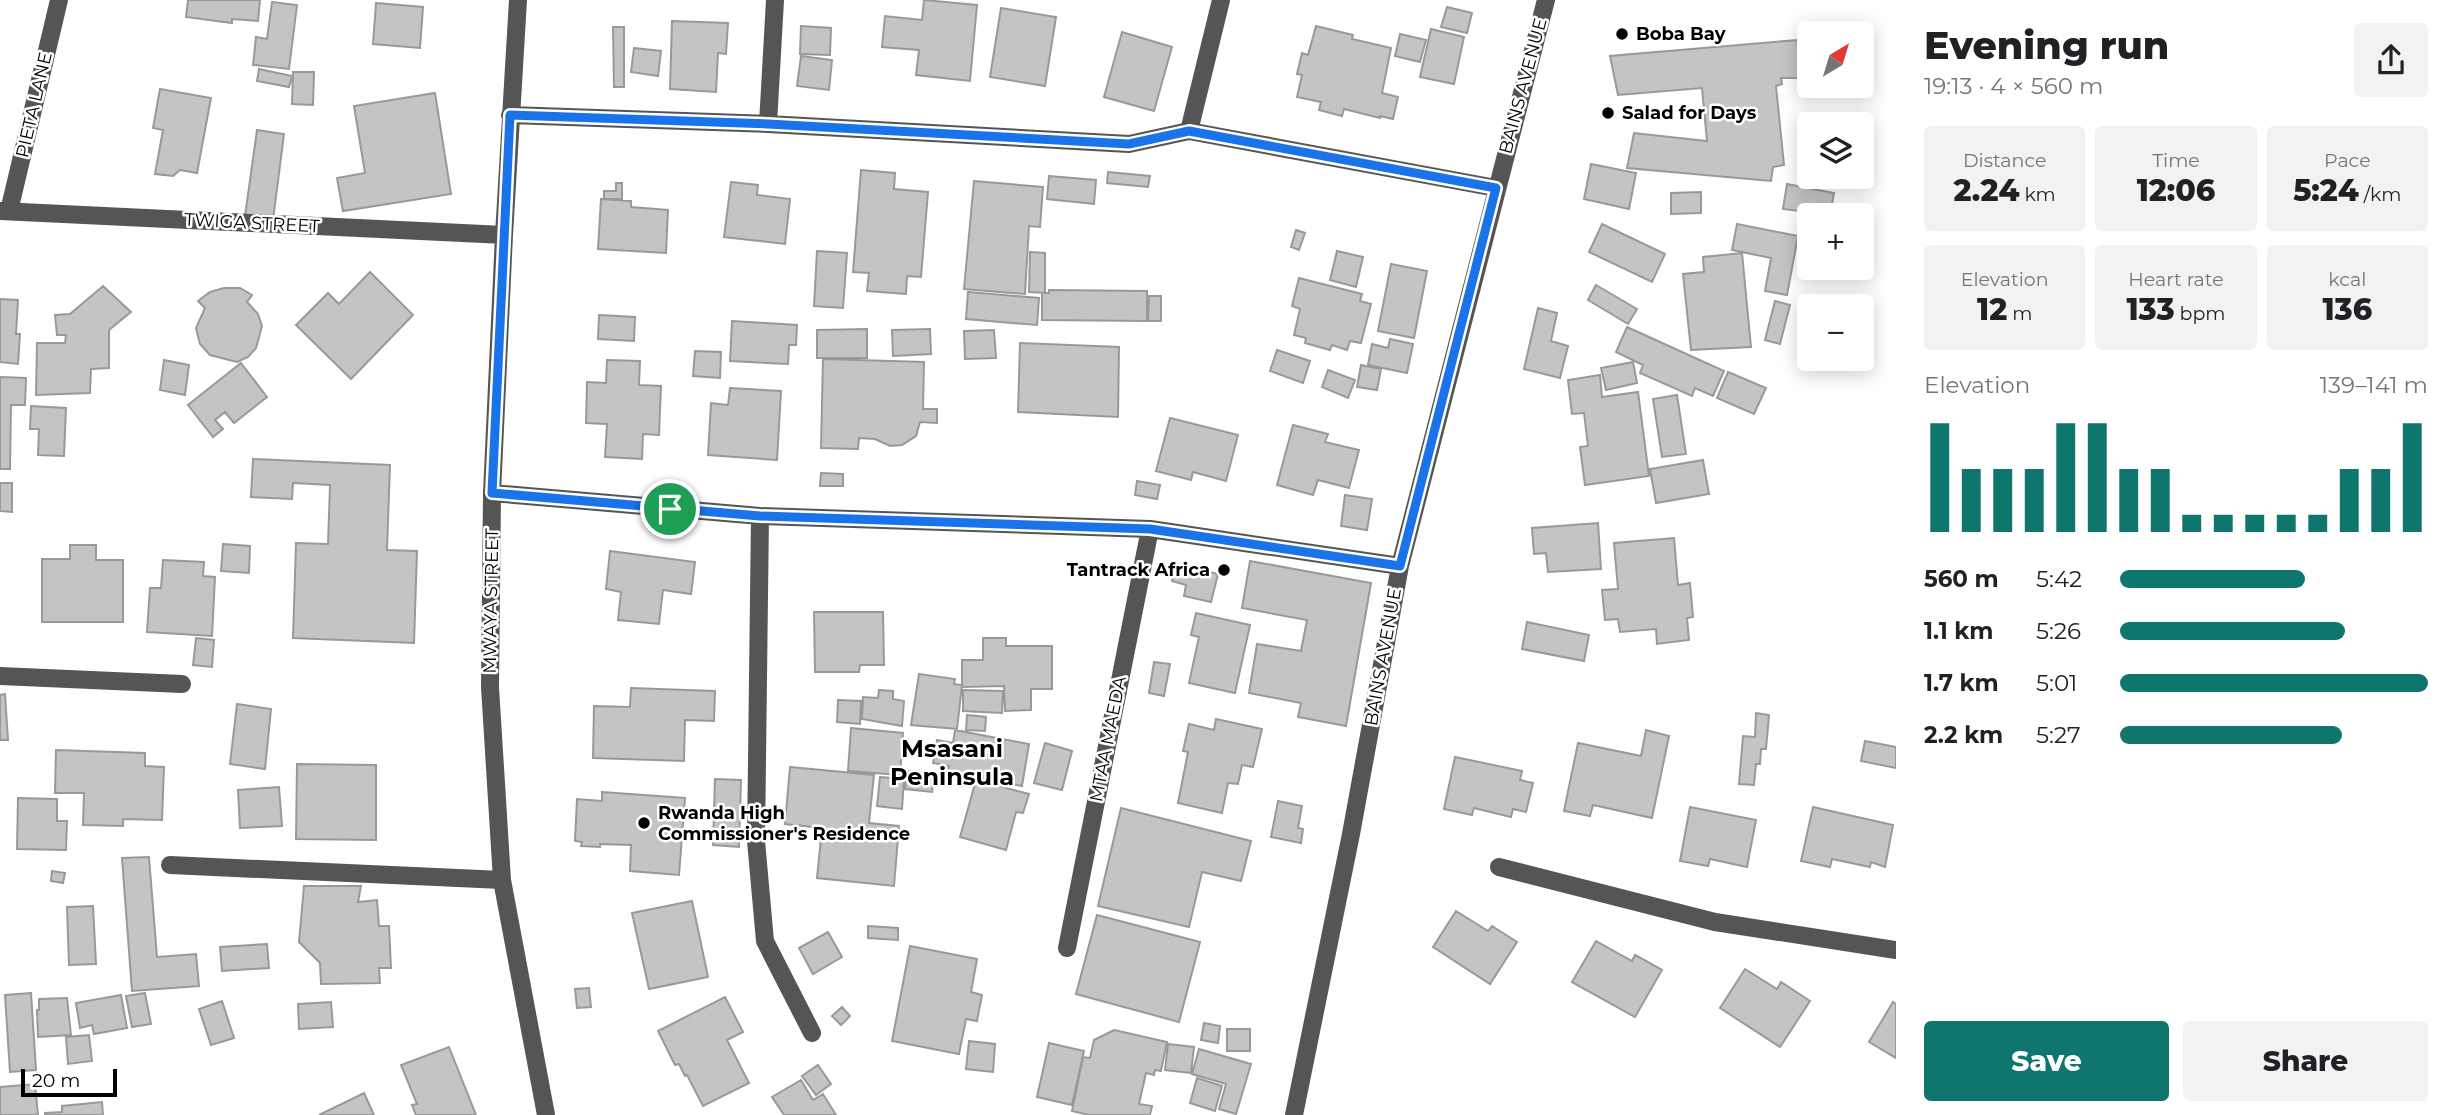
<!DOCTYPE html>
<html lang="en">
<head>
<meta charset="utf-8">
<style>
	:root { --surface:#fff; --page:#f2f2f2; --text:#202124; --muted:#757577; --accent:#0f766e }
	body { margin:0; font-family:Montserrat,sans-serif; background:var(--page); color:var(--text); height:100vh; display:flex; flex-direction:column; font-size:26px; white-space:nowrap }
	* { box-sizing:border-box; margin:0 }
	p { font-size:23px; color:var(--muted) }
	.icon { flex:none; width:38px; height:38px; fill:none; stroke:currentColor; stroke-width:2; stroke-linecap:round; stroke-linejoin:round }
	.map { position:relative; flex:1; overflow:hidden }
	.sheet { display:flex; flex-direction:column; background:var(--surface); width:560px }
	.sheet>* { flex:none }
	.needle { width:46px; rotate:38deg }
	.controls { position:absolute; left:1797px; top:21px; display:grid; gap:14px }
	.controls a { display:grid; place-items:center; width:77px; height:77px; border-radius:7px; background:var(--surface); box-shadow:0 4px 18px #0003; font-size:35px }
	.scale { position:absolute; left:21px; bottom:18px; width:96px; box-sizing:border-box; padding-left:7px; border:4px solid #000; border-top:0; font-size:19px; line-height:24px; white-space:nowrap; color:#000; -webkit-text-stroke:5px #fff; paint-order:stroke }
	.pin { position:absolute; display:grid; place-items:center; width:60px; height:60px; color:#fff; margin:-30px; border:4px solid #fff; border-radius:50%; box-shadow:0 2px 7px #0007 }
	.round { display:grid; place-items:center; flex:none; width:74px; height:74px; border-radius:7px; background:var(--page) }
	.summary { display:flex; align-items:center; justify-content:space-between; height:119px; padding:0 28px }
	h1 { font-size:38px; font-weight:800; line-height:52px }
	.figures { display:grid; grid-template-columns:repeat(3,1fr); gap:10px; height:119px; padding:7px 28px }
	.figures div { display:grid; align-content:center; border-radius:7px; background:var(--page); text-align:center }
	.figures b { font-size:30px; font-weight:800 }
	.figures small { font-size:19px; font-weight:400 }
	.figures p { font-size:19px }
	.chart { height:196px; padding:14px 28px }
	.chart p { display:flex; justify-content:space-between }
	.chart svg { width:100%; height:126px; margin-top:7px; stroke:var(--accent); stroke-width:6 }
	.primary-button { display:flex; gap:14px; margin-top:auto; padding:14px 28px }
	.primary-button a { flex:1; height:80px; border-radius:7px; background:var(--accent); color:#fff; font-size:28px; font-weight:800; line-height:80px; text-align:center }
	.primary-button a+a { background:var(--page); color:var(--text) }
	ul { padding:0 28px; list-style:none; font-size:23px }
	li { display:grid; grid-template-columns:112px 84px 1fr; align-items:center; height:52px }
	li i { height:18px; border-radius:9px; background:var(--accent) }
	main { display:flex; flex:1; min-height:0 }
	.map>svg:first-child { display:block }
</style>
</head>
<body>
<main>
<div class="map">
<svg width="1896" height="1115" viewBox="0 0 1896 1115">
	<rect width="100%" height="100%" fill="#fff"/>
	<path fill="#c4c4c4" stroke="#999" stroke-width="2" d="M 188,0 L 260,0 L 258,21 L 232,19 L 232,23 L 186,17 Z
		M 924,0 L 977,5 L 970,81 L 916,75 L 919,50 L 882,47 L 885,16 L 922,20 Z
		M 272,2 L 297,5 L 289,69 L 253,65 L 256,37 L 267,39 Z
		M 376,3 L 423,7 L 420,48 L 373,44 Z
		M 1447,7 L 1472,13 L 1467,33 L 1441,27 Z
		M 1001,8 L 1056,17 L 1045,86 L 990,77 Z
		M 672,21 L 728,23 L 726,54 L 718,53 L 716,92 L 670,89 Z
		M 801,26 L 831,28 L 830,55 L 800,54 Z
		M 1316,26 L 1353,35 L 1352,39 L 1391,48 L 1382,93 L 1398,97 L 1393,119 L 1380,116 L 1380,118 L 1344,109 L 1342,116 L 1319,110 L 1321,102 L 1297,97 L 1302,75 L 1297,74 L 1302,53 L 1308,55 Z
		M 613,27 L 624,27 L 624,87 L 614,87 Z
		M 1431,29 L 1464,37 L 1454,84 L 1420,77 Z
		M 1122,32 L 1172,47 L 1154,111 L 1104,97 Z
		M 1400,34 L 1426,40 L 1420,62 L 1395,56 Z
		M 1797,40 L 1802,78 L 1781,78 L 1782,84 L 1776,86 L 1784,165 L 1773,167 L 1771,181 L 1627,168 L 1634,133 L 1707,141 L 1702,88 L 1618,95 L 1610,56 Z
		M 634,48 L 661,51 L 658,76 L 631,72 Z
		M 801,56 L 832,60 L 829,90 L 797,86 Z
		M 259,69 L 292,76 L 289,87 L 257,81 Z
		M 293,72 L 314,72 L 313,105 L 292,104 Z
		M 160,89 L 211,98 L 197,173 L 180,170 L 173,176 L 155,174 L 163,130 L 153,128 Z
		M 435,93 L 451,194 L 343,211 L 337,178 L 365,173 L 354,106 Z
		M 257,130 L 284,134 L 273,220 L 245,216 Z
		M 1591,164 L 1636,173 L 1629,209 L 1584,199 Z
		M 861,170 L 895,173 L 894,189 L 928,192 L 921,277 L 907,276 L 906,294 L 867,291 L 869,273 L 853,272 Z
		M 1108,172 L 1150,176 L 1148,187 L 1107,183 Z
		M 1049,176 L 1096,180 L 1094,204 L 1047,199 Z
		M 974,181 L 1043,187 L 1040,227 L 1029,226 L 1025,294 L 964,289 Z
		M 731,182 L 758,185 L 757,195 L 790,199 L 785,244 L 724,237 Z
		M 616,183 L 622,183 L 622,199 L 604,199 L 604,191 L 616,191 Z
		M 1787,184 L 1834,193 L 1830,215 L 1783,209 Z
		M 1701,192 L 1701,213 L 1671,214 L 1671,193 Z
		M 601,199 L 631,201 L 631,207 L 668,210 L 666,253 L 598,249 Z
		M 1602,224 L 1665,254 L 1652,282 L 1589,252 Z
		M 1737,224 L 1798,236 L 1787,295 L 1765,291 L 1771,258 L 1732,250 Z
		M 1296,230 L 1305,233 L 1299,250 L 1291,247 Z
		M 817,251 L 847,253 L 843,308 L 814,306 Z
		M 1337,251 L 1363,257 L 1356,287 L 1330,280 Z
		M 1030,252 L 1045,253 L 1045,293 L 1029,292 Z
		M 1742,253 L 1751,347 L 1691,350 L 1683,274 L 1704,272 L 1703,257 Z
		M 1391,264 L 1427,271 L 1414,338 L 1378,331 Z
		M 370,272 L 413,315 L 351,379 L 296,325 L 328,293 L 339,304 Z
		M 1299,278 L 1362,294 L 1360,301 L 1371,304 L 1361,343 L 1350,341 L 1347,350 L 1332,345 L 1330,350 L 1305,343 L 1306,338 L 1294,335 L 1300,309 L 1292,306 Z
		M 1596,285 L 1637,309 L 1628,324 L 1588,300 Z
		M 103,286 L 131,312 L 109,330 L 109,368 L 91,369 L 90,393 L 36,395 L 37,343 L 65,343 L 66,335 L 57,335 L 55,315 L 70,314 Z
		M 224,288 L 240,288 L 252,295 L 247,302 L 258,314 L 262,326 L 256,348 L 248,357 L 237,362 L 210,355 L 200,344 L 196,328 L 205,308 L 198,301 L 210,292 Z
		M 1049,290 L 1147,291 L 1147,321 L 1042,320 L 1042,293 L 1049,293 Z
		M 968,292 L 1039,298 L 1037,325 L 966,319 Z
		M 1149,296 L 1161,296 L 1161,321 L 1148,321 Z
		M 0,299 L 18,300 L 16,334 L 20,334 L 18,364 L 0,362 Z
		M 1775,301 L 1790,305 L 1780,344 L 1765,340 Z
		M 1538,308 L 1557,313 L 1551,341 L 1568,346 L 1560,378 L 1524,369 Z
		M 599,315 L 635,317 L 634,341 L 598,339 Z
		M 732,321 L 797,325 L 796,345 L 789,345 L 788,364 L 730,361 Z
		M 1627,327 L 1724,371 L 1713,396 L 1695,388 L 1692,396 L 1640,373 L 1643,365 L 1616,352 Z
		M 867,329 L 867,358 L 817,358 L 817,330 Z
		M 930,329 L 931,354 L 893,356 L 892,330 Z
		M 994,330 L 996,358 L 965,359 L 964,331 Z
		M 1390,339 L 1413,344 L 1407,373 L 1368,365 L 1372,344 L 1388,348 Z
		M 1020,343 L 1119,347 L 1118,417 L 1018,412 Z
		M 1277,350 L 1310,361 L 1303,383 L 1270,371 Z
		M 695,351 L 721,352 L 720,378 L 693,376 Z
		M 823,359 L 924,362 L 923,409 L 937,409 L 937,423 L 920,422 L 916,436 L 902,445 L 890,446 L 875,439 L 859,438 L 858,449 L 821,448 Z
		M 164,360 L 189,365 L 185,395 L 160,390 Z
		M 607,360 L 640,361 L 639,385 L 661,386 L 659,435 L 643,434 L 642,459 L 605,457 L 607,424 L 586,423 L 587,382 L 606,383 Z
		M 1633,362 L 1637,383 L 1606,390 L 1601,368 Z
		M 241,363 L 267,397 L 234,423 L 225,412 L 215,420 L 223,429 L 213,437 L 188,405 Z
		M 1361,365 L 1381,369 L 1377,390 L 1357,387 Z
		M 1328,370 L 1355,380 L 1348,398 L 1322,387 Z
		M 1728,372 L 1766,388 L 1754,414 L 1717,398 Z
		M 1600,375 L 1602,397 L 1638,392 L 1649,476 L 1585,485 L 1580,447 L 1588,446 L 1584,413 L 1572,414 L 1568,380 Z
		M 0,377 L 26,378 L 25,405 L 11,405 L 10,469 L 0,469 Z
		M 730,388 L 781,391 L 777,460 L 708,455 L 711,403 L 728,405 Z
		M 1677,395 L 1686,454 L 1662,457 L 1653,399 Z
		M 31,406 L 66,408 L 64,456 L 38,455 L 39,429 L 30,429 Z
		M 1170,418 L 1238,435 L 1226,481 L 1193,472 L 1191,480 L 1156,471 Z
		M 1293,425 L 1328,434 L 1325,442 L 1359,450 L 1349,488 L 1318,480 L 1313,495 L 1277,485 Z
		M 253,459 L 390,465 L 387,550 L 417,551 L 414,643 L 293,638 L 296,543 L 328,544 L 330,485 L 293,483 L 292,499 L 251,497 Z
		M 1703,460 L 1709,494 L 1656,503 L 1650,469 Z
		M 821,473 L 843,474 L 843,486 L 820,486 Z
		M 1137,481 L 1160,485 L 1157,499 L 1135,495 Z
		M 0,483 L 12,483 L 12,512 L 0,511 Z
		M 1345,495 L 1372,499 L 1367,530 L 1341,526 Z
		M 1598,523 L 1601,569 L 1548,572 L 1546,553 L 1534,554 L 1532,528 Z
		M 1674,538 L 1678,585 L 1690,583 L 1693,617 L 1687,618 L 1689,640 L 1657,644 L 1656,629 L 1620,632 L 1618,619 L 1605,620 L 1602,590 L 1618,589 L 1614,543 Z
		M 223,544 L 250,546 L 249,573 L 221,571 Z
		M 70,545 L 96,545 L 96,560 L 123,560 L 123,622 L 42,622 L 42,559 L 70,559 Z
		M 610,551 L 695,562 L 691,594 L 663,590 L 659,624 L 618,620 L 621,592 L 606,589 Z
		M 163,560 L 204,562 L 203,576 L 215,577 L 212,636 L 147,632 L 150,588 L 161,588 Z
		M 1250,561 L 1371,583 L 1346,726 L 1298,717 L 1301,703 L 1249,693 L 1257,644 L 1301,651 L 1307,620 L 1242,608 Z
		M 1176,564 L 1218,574 L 1211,602 L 1184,596 L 1186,585 L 1172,581 Z
		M 814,612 L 883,612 L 884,665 L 860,665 L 859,672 L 815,672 Z
		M 1196,613 L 1250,625 L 1235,693 L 1189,683 L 1199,637 L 1191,635 Z
		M 1527,622 L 1589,635 L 1584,661 L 1522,649 Z
		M 196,638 L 214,640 L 212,667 L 193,665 Z
		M 983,638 L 1006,638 L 1006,646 L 1052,646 L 1052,689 L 1031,689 L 1031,710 L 1005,711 L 1004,686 L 962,687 L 962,660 L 983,660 Z
		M 1154,662 L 1170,664 L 1164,696 L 1149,693 Z
		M 919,674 L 955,679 L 954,684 L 962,685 L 957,729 L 911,725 Z
		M 631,688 L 715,691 L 714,721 L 685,720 L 684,761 L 593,758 L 594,706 L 630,707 Z
		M 879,690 L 893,691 L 893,699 L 904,701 L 902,726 L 862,719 L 863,697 L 878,698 Z
		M 963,690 L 1003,691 L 1002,713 L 963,711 Z
		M 5,694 L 8,740 L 0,740 L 0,695 Z
		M 838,700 L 861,701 L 860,724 L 837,722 Z
		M 237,704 L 271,709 L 265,769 L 230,764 Z
		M 1756,713 L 1769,715 L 1766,749 L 1761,749 L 1760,764 L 1756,764 L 1754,785 L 1739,784 L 1743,736 L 1755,737 Z
		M 967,715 L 986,717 L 985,731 L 966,730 Z
		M 1216,719 L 1262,729 L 1253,767 L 1242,765 L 1238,784 L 1228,783 L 1222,813 L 1178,803 L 1188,752 L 1183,751 L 1189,724 L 1214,730 Z
		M 851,728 L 903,733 L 900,775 L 848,771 Z
		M 955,730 L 1029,744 L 1022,786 L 948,772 L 949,766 L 933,763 L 937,740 L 953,743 Z
		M 1646,730 L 1669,736 L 1652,818 L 1593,805 L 1590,816 L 1564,811 L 1578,743 L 1641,756 Z
		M 1865,741 L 1896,747 L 1896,768 L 1861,761 Z
		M 1045,743 L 1072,751 L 1062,790 L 1034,783 Z
		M 56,750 L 145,753 L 145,766 L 164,767 L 162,820 L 123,819 L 123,826 L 83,825 L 84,793 L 55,793 Z
		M 1455,757 L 1522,771 L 1520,780 L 1533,783 L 1526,812 L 1513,809 L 1511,817 L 1474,808 L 1472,815 L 1444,809 Z
		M 297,764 L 376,765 L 376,840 L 296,839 Z
		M 790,767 L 874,775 L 869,823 L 899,826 L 894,886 L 817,878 L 822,828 L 785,824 Z
		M 907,771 L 934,774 L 932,792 L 905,789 Z
		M 880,777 L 904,779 L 902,809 L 877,806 Z
		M 715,779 L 741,780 L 739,847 L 713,845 Z
		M 976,780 L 1029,794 L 1023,813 L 1016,812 L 1006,850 L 960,837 Z
		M 279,787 L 282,826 L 240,828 L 238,790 Z
		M 602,792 L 685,798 L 679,875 L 630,871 L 631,845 L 600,844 L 600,847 L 581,846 L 582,842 L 575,841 L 577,799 L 602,801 Z
		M 18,798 L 57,799 L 57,821 L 67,821 L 66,850 L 17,849 Z
		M 1278,801 L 1302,806 L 1298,828 L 1303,829 L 1301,843 L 1271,837 Z
		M 1690,807 L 1756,820 L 1747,867 L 1710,859 L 1708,866 L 1680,861 Z
		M 1813,807 L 1893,825 L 1885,867 L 1871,862 L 1870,867 L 1832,859 L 1830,867 L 1801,861 Z
		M 1121,808 L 1251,841 L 1241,881 L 1202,872 L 1189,927 L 1098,906 Z
		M 149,857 L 157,957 L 196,954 L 199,986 L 132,991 L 122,858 Z
		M 52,871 L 65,873 L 63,883 L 51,881 Z
		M 304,886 L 361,886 L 358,902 L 377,900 L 379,926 L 389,926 L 391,968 L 379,968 L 380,983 L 321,984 L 320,963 L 299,942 Z
		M 692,901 L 708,977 L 649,989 L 632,913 Z
		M 93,906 L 96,964 L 69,965 L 67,907 Z
		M 1456,911 L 1488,931 L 1492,926 L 1517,942 L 1490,984 L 1433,947 Z
		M 1097,915 L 1200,942 L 1179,1022 L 1076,994 Z
		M 868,926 L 898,928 L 898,940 L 868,938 Z
		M 828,932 L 842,957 L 813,974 L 799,948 Z
		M 1596,941 L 1632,961 L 1635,955 L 1662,970 L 1635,1017 L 1572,982 Z
		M 267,944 L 269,968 L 222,971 L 220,947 Z
		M 910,946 L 977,959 L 971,992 L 982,995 L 977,1021 L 966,1019 L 959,1054 L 892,1041 Z
		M 1745,969 L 1777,989 L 1781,982 L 1810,1001 L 1780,1047 L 1720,1008 Z
		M 589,988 L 591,1007 L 577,1008 L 575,989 Z
		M 31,993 L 36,1070 L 10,1072 L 5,995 Z
		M 145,993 L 151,1024 L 132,1027 L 126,996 Z
		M 121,995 L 127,1028 L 94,1034 L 92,1025 L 80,1028 L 76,1003 Z
		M 725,997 L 743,1032 L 727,1040 L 749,1083 L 703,1106 L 687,1075 L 685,1076 L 679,1064 L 675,1065 L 658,1031 Z
		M 67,998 L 71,1035 L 38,1037 L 37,1010 L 39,1010 L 39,999 Z
		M 222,1001 L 234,1038 L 211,1045 L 199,1009 Z
		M 331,1002 L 333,1027 L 299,1029 L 298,1004 Z
		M 1893,1002 L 1896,1004 L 1896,1058 L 1869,1042 Z
		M 842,1007 L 850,1016 L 841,1025 L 832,1016 Z
		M 1204,1023 L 1220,1026 L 1218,1043 L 1201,1040 Z
		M 1227,1029 L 1250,1029 L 1250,1051 L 1227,1051 Z
		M 1114,1030 L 1167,1042 L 1161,1071 L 1155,1070 L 1154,1075 L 1146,1073 L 1139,1104 L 1152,1106 L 1150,1115 L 1089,1115 L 1072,1111 L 1083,1057 L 1090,1058 L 1094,1040 Z
		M 89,1035 L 92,1061 L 68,1064 L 66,1037 Z
		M 969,1041 L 995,1044 L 993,1072 L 966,1069 Z
		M 1049,1043 L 1084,1051 L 1072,1105 L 1037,1097 Z
		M 1168,1044 L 1194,1047 L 1191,1073 L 1165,1070 Z
		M 449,1047 L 476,1115 L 416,1115 L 412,1105 L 417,1104 L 401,1065 Z
		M 1199,1049 L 1251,1064 L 1236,1114 L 1219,1109 L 1226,1084 L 1192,1074 Z
		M 818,1065 L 831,1084 L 816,1095 L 802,1076 Z
		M 1197,1078 L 1222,1086 L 1215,1111 L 1190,1103 Z
		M 801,1080 L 813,1100 L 823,1094 L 836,1115 L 784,1115 L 772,1097 Z
		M 35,1084 L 38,1115 L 0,1115 L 0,1087 Z
		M 364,1093 L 374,1115 L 319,1115 Z
		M 102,1102 L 103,1115 L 45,1115 L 45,1113 L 62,1112 L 62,1106 Z"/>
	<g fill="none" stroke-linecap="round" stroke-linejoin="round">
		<path stroke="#555" stroke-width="18" d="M 518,0 L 504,235 L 492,493 L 490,687 L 502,880 L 546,1115
			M 510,115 L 768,124 L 1129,144 L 1189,131 L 1496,188
			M 768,124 L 775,0
			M 1189,131 L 1221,0
			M 0,211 L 504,235
			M 9,211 L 59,0
			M 492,493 L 760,516 L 1150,529 L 1400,566
			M 760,516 L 756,841 L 765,941 L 812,1033
			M 0,676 L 182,684
			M 170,865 L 502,880
			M 1499,867 L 1715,922 L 1896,950
			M 1067,948 L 1150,529
			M 1294,1115 L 1351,834 L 1400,566 L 1546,0"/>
	</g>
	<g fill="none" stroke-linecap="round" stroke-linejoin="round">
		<defs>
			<path id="route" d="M 510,115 L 768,124 L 1129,144 L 1189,131 L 1496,188 L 1400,566 L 1150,529 L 760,516 L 492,493 Z"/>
		</defs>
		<use href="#route" stroke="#fff" stroke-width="14"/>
		<use href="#route" stroke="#1a73e8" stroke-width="9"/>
	</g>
	<g fill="#000" stroke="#fff" stroke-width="2.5">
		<circle cx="1622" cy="34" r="7"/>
		<circle cx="1608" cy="113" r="7"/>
		<circle cx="1224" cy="570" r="7"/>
		<circle cx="644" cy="823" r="7"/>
	</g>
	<g text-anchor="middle" stroke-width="5" stroke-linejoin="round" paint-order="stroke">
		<g font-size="18" font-weight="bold" fill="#000" stroke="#fff" text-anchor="start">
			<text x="1636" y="40">Boba Bay</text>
			<text x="1622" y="119">Salad for Days</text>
			<text x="1210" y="576" text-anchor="end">Tantrack Africa</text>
			<text x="658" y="819">Rwanda High<tspan x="658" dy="21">Commissioner's Residence</tspan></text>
		</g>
		<g font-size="18" fill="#000" stroke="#fff">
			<text transform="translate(1523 86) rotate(-75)" y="6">BAINS AVENUE</text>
			<text transform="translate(34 105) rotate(-77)" y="6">PIETA LANE</text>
			<text transform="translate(252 223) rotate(3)" y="6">TWIGA STREET</text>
			<text transform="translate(491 601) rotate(-89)" y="6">MWAYA STREET</text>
			<text transform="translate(1383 657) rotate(-80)" y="6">BAINS AVENUE</text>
			<text transform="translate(1108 739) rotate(-79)" y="6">MTAA MAEDA</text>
		</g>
		<g font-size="24" font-weight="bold" fill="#000" stroke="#fff">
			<text x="952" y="757">Msasani<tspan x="952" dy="28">Peninsula</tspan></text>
		</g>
	</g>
</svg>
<div class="controls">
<a><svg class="needle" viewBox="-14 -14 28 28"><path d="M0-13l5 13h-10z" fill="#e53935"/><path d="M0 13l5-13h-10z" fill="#757577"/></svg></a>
<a><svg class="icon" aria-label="layers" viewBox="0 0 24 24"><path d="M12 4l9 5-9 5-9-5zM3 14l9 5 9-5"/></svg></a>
<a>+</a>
<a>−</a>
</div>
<div class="scale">20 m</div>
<div class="pin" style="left:670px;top:509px;background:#1e9e55"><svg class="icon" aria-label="arrive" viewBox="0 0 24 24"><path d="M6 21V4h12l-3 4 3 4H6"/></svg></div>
</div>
<section class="sheet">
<div class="summary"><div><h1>Evening run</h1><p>19:13 · 4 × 560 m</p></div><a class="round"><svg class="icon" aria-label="share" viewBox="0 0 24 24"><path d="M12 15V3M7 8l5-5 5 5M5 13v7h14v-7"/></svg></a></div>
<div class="figures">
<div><p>Distance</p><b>2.24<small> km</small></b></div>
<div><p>Time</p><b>12:06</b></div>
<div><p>Pace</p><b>5:24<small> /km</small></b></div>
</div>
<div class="figures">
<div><p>Elevation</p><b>12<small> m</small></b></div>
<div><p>Heart rate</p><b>133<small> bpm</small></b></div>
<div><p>kcal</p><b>136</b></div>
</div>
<div class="chart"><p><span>Elevation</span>139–141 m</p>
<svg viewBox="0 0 160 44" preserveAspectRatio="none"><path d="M5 44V6M15 44V22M25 44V22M35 44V22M45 44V6M55 44V6M65 44V22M75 44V22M85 44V38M95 44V38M105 44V38M115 44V38M125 44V38M135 44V22M145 44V22M155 44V6"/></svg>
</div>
<ul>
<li><b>560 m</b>5:42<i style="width:60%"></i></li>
<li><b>1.1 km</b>5:26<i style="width:73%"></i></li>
<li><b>1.7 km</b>5:01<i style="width:100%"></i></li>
<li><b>2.2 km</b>5:27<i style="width:72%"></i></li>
</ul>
<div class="primary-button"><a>Save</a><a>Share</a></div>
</section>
</main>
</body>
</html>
